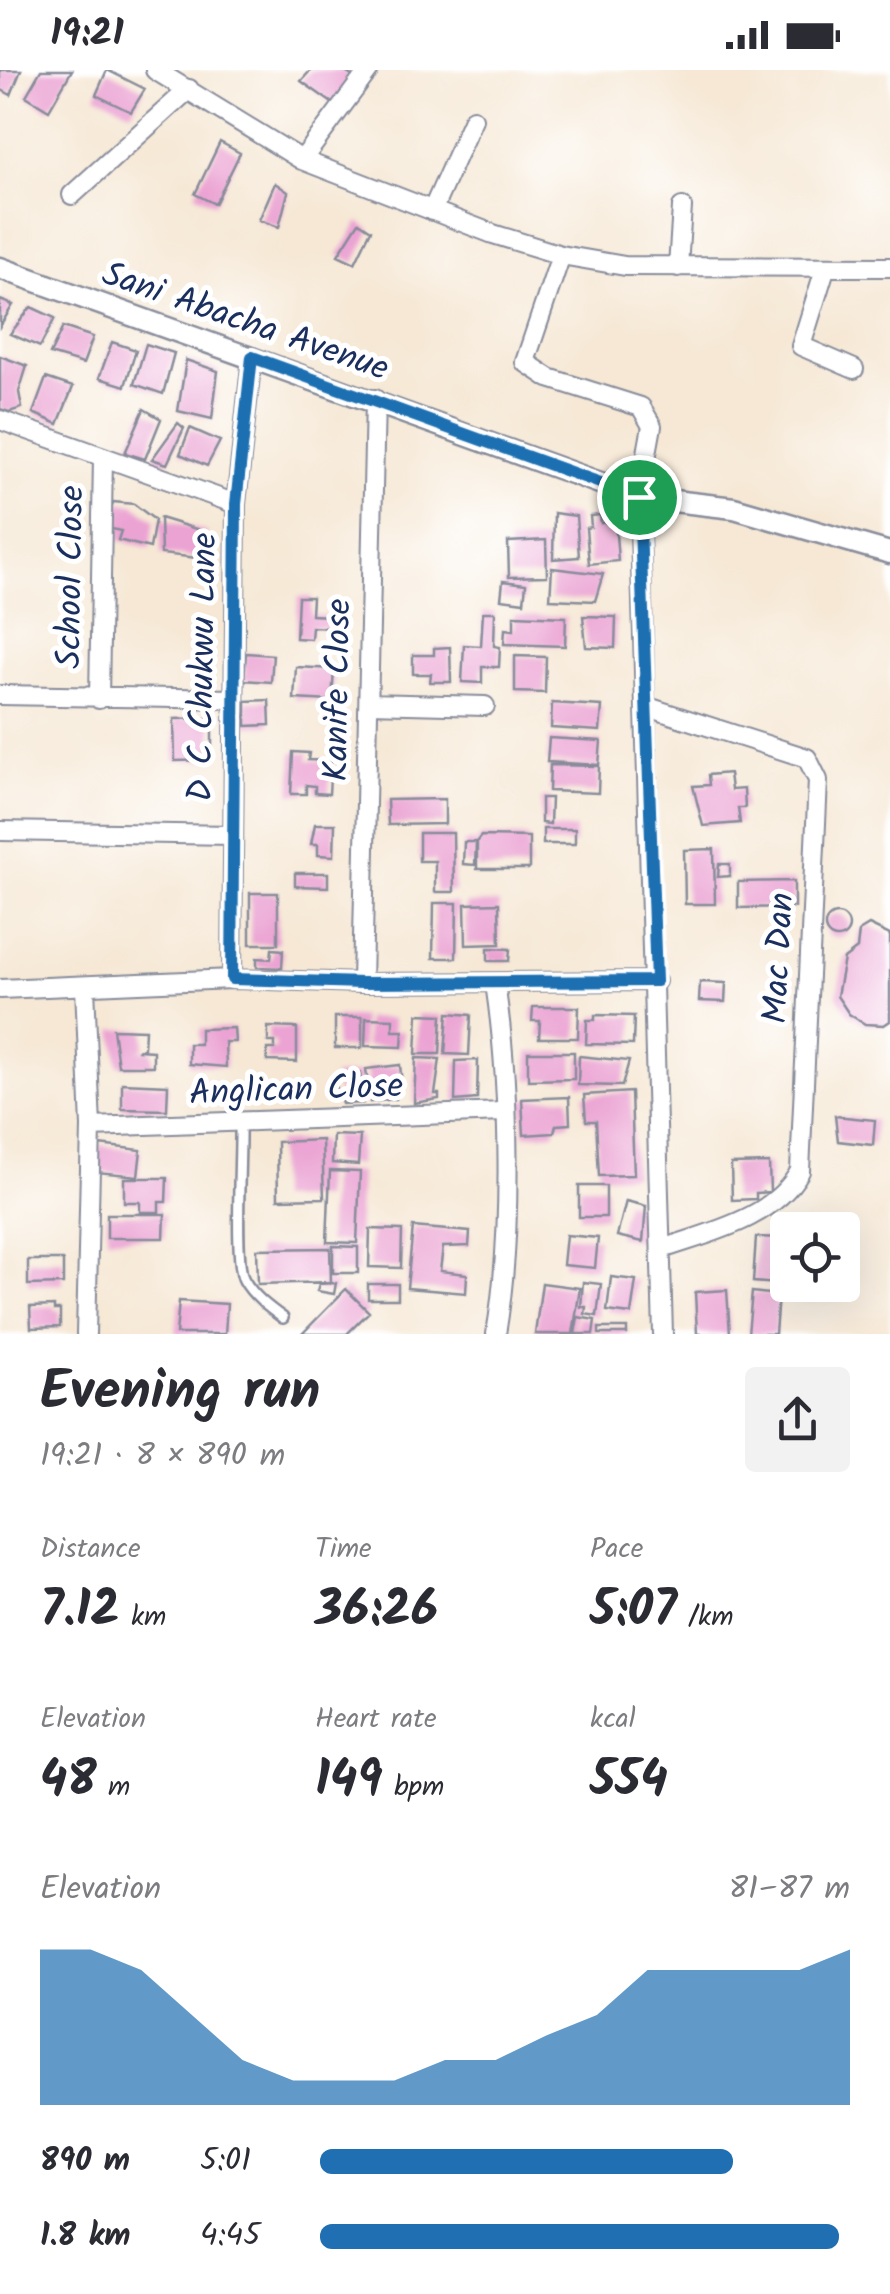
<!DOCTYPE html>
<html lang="en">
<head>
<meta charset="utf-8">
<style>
	:root { --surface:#fff; --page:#f2f2f3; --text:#2b2b33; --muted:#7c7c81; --accent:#1f6fb2 }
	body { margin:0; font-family:Kalam,sans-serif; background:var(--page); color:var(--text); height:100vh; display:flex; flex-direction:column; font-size:38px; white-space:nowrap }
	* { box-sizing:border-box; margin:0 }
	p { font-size:32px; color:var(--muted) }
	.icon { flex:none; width:55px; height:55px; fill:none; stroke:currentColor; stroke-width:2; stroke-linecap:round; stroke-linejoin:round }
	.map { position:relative; height:1264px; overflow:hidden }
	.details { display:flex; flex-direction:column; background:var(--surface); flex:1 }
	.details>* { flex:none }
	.buttons { position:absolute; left:770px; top:1142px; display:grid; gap:20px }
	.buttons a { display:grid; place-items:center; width:90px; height:90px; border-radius:10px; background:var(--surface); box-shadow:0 10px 40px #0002; font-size:50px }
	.pin { position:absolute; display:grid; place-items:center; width:85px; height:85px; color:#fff; margin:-42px; border:5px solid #fff; border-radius:50%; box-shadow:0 2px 10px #0007 }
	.round { display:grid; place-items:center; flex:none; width:105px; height:105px; border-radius:10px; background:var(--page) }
	.overview { display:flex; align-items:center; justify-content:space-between; height:170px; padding:0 40px }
	h1 { font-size:55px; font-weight:700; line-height:75px }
	.metrics { display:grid; grid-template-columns:repeat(3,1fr); gap:15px; height:170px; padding:10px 40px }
	.metrics div { display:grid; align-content:center }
	.metrics b { font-size:50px; font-weight:700 }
	.metrics small { font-size:28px; font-weight:400 }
	.metrics p { font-size:28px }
	.chart { height:280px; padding:20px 40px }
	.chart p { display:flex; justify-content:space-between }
	.chart svg { width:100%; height:180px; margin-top:10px; fill:var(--accent); opacity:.7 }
	ul { padding:0 40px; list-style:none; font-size:32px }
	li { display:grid; grid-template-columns:160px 120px 1fr; align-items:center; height:75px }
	li i { height:25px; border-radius:12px; background:var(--accent) }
	.status { display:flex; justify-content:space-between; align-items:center; height:70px; padding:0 50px; background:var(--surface); direction:ltr }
	.status svg { height:28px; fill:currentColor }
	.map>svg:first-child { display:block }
</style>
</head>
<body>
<div class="status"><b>19:21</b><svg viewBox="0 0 49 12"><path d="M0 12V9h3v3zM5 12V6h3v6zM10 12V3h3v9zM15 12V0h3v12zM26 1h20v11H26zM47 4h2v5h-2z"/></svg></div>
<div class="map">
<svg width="890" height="1264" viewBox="0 0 890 1264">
	<rect width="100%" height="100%" fill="#fff"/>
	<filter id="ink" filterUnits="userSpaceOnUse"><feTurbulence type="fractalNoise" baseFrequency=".01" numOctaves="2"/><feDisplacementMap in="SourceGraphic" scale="20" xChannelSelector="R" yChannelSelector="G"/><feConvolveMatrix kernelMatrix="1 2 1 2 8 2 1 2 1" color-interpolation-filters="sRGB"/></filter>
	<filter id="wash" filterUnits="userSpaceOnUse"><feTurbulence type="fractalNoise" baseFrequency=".0048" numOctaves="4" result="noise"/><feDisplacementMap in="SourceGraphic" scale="40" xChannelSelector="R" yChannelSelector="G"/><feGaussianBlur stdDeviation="2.25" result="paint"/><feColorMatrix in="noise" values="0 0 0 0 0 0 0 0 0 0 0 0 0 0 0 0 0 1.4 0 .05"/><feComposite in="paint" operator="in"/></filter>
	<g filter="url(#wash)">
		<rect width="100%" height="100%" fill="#f6e8d5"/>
		<g id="blocks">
			<path fill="#eba3d3" d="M 0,0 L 21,0 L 11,25 L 0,19 Z
				M 41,0 L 72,0 L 49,40 L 26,26 Z
				M 107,0 L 145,19 L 131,42 L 96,25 Z
				M 311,0 L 342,0 L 355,8 L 335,35 L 301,11 Z
				M 220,72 L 240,83 L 215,134 L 195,124 Z
				M 275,113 L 288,122 L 279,157 L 259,150 Z
				M 359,152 L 371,160 L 355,193 L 338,185 Z
				M 0,230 L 13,235 L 0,256 Z
				M 31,237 L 55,248 L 40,277 L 10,264 Z
				M 63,257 L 93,267 L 83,294 L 50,284 Z
				M 112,272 L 136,280 L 125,316 L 99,308 Z
				M 146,274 L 174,283 L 163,324 L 134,314 Z
				M 0,286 L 27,296 L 19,322 L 22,338 L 9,342 L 0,339 Z
				M 186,290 L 218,301 L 212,349 L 178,341 Z
				M 46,308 L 73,317 L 58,354 L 33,343 Z
				M 144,339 L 161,349 L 145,389 L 125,383 Z
				M 178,353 L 184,358 L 167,394 L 152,389 Z
				M 190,358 L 220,371 L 207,396 L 180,384 Z
				M 113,432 L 134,434 L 155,450 L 150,478 L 118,470 L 121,461 L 107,458 Z
				M 554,443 L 576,446 L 579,487 L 553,489 Z
				M 600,445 L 601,453 L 615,451 L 618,491 L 589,494 L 586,458 L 591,457 L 590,446 Z
				M 160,448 L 206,462 L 207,489 L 161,484 Z
				M 546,470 L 547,506 L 509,507 L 508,472 Z
				M 552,498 L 603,504 L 595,531 L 550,529 Z
				M 503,511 L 526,514 L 524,532 L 501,529 Z
				M 298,527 L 312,527 L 311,545 L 332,546 L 331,558 L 312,557 L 311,569 L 296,568 Z
				M 483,542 L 495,542 L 494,576 L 500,577 L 499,597 L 482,597 L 482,613 L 462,612 L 464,575 L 481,576 Z
				M 514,545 L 566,547 L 565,576 L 504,574 L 505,559 L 514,560 Z
				M 583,546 L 616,547 L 615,578 L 586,577 Z
				M 450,577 L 451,612 L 430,612 L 431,604 L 413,604 L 413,585 L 434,585 L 434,578 Z
				M 246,583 L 273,585 L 271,612 L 244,610 Z
				M 515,586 L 546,587 L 545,623 L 515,622 Z
				M 296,597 L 334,599 L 332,631 L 294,629 Z
				M 269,630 L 270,655 L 246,656 L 246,631 Z
				M 552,633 L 602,636 L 600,661 L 551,658 Z
				M 212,648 L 212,690 L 175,691 L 174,649 Z
				M 549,668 L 601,671 L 599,695 L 547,692 Z
				M 293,682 L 309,683 L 308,690 L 331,691 L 329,724 L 315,723 L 315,716 L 306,715 L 306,724 L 291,724 Z
				M 550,695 L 599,696 L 598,723 L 549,721 Z
				M 729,703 L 731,720 L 744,719 L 745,738 L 738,738 L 740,753 L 703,756 L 693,716 L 709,715 L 708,705 Z
				M 541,728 L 551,728 L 550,754 L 541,753 Z
				M 445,729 L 445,754 L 388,755 L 387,730 Z
				M 315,754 L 335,754 L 334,786 L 318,785 L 318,774 L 311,774 Z
				M 543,759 L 575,759 L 575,774 L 543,774 Z
				M 419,763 L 453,763 L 454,822 L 435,822 L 435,791 L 419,791 Z
				M 481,766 L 529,767 L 529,799 L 477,799 L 477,771 Z
				M 464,772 L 476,772 L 475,795 L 463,794 Z
				M 714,779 L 715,834 L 685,834 L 684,780 Z
				M 719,794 L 730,794 L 730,806 L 718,807 Z
				M 295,803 L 328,803 L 328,817 L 295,816 Z
				M 794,811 L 794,837 L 738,838 L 738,812 Z
				M 250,823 L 278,823 L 278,874 L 250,874 Z
				M 434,833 L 457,833 L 456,888 L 433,888 Z
				M 499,833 L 500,874 L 466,875 L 465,834 Z
				M825 856a12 12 0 1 1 24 0a12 12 0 1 1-24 0Z
				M 869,855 L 890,865 L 890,951 L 884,955 L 865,954 L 849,944 L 837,926 L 844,889 L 857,879 L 859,861 Z
				M 488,878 L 510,879 L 509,891 L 488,891 Z
				M 272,879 L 283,880 L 282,898 L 257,897 L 257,888 L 271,889 Z
				M 700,912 L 726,913 L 725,932 L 699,931 Z
				M 533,937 L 579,937 L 578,968 L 539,968 L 540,951 L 532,951 Z
				M 448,943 L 471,945 L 469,985 L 445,984 Z
				M 418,944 L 442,945 L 440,984 L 416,984 Z
				M 595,945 L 634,946 L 633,975 L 586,974 L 587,950 L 595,950 Z
				M 335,947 L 362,947 L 362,978 L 335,978 Z
				M 366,948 L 393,949 L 393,961 L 403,961 L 402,977 L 365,976 Z
				M 268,957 L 297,958 L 297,992 L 267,991 L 267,979 L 275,979 L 275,972 L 268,972 Z
				M 234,958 L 235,972 L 225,972 L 226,997 L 189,994 L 189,974 L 200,974 L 200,959 Z
				M 113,959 L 145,960 L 144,978 L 137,980 L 153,981 L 153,996 L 118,996 Z
				M 528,982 L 574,982 L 574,1009 L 528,1010 Z
				M 579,986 L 629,991 L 622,1016 L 578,1015 Z
				M 416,988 L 440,989 L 435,1024 L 439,1024 L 439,1029 L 414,1033 Z
				M 478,990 L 477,1029 L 455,1031 L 456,991 Z
				M 400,995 L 402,1014 L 395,1015 L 396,1029 L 370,1032 L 366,999 Z
				M 360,1003 L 363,1033 L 342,1034 L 333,1006 Z
				M 122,1013 L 168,1015 L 167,1040 L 122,1039 Z
				M 631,1022 L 634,1105 L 599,1106 L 596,1051 L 586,1051 L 584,1025 Z
				M 569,1027 L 570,1054 L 556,1055 L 554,1063 L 524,1065 L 522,1029 Z
				M 835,1046 L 875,1050 L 873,1075 L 838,1071 Z
				M 333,1065 L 360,1066 L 358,1095 L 332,1093 Z
				M 322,1070 L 324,1128 L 278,1129 L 277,1072 Z
				M 99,1075 L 141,1080 L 138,1106 L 96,1102 Z
				M 769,1093 L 770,1122 L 756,1123 L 756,1129 L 732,1130 L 731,1094 Z
				M 330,1101 L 360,1102 L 357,1173 L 327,1172 Z
				M 124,1108 L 167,1108 L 166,1132 L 159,1132 L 159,1142 L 140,1142 L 140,1132 L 124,1132 Z
				M 579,1116 L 606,1116 L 606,1147 L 579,1147 Z
				M 626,1131 L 646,1136 L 643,1172 L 617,1166 Z
				M 107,1144 L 165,1144 L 164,1168 L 107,1168 Z
				M 413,1157 L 470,1162 L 469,1176 L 443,1177 L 440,1201 L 467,1204 L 466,1223 L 407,1218 Z
				M 370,1159 L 402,1160 L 401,1198 L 369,1197 Z
				M 566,1165 L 598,1168 L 595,1198 L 563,1195 Z
				M 756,1167 L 782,1168 L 779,1214 L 753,1212 Z
				M 333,1176 L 358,1177 L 358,1203 L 333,1203 Z
				M 330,1178 L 331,1212 L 258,1214 L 257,1179 Z
				M 28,1190 L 63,1190 L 63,1214 L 28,1215 Z
				M 611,1207 L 636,1210 L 631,1244 L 607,1241 Z
				M 583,1212 L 601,1214 L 597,1246 L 585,1244 L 586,1237 L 581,1237 Z
				M 336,1213 L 334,1224 L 317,1221 L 319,1214 Z
				M 542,1213 L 580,1218 L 573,1264 L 535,1264 Z
				M 368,1214 L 398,1214 L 398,1229 L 368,1229 Z
				M 346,1219 L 369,1242 L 347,1264 L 302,1264 Z
				M 727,1220 L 730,1264 L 697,1264 L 695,1222 Z
				M 752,1222 L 778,1225 L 775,1264 L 748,1264 Z
				M 179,1231 L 227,1234 L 225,1264 L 176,1264 Z
				M 54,1236 L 54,1240 L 60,1240 L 60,1257 L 31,1258 L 30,1237 Z
				M 578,1247 L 595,1250 L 593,1264 L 575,1264 Z
				M 599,1258 L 627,1258 L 627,1264 L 599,1264 Z"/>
		</g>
	</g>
	<g filter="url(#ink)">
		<use href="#blocks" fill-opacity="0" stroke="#888c9a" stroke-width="2.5"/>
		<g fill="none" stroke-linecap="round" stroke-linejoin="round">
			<defs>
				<path id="service" d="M 240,1055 C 241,1082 234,1194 244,1210 C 253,1226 268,1237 283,1248"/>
				<path id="minor" d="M 155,0 L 302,90 L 493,164 L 561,185 L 625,196 L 890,197
					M 302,90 L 369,0
					M 72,125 L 189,19
					M 432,141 L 473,49
					M 561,185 L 525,292 L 549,308 L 641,337 L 652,356 L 639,427 L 663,1264
					M 678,197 L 682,137
					M 825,199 L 801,276 L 854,299
					M 0,350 L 236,434
					M 0,625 L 234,629
					M 99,629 L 103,387
					M 369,633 L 485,636
					M 645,636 L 807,688 L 818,710 L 800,1101 C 773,1149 711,1162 662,1179
					M 0,761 L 232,765
					M 232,909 L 236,434 L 252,287
					M 362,913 L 375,329
					M 495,913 C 510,1013 513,1164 496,1264
					M 85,917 L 91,1057 L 86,1264
					M 0,919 L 232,909 L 362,913 L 656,911
					M 91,1057 L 504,1042"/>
				<path id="tertiary" d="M 0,198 L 639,427 L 734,438 L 890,483"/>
			</defs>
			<use href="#service" stroke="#888c9a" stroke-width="14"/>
			<use href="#minor" stroke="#888c9a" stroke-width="22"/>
			<use href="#tertiary" stroke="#888c9a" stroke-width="25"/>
			<use href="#service" stroke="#fff" stroke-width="9"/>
			<use href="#minor" stroke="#fff" stroke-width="18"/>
			<use href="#tertiary" stroke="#fff" stroke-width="20"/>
		</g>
	</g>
	<g fill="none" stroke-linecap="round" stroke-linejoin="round" filter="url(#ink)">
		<defs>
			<path id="route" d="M 252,287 L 639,427 L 656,911 L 362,913 L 232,909 L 236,434 Z"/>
		</defs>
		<use href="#route" stroke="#fff" stroke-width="20"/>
		<use href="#route" stroke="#1f6fb2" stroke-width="12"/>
	</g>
	<g text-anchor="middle" stroke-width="10" stroke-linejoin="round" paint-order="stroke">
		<g font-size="35" fill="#1b2f5e" stroke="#fff">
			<text transform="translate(246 250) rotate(19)" y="12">Sani Abacha Avenue</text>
			<text transform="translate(69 507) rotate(-89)" y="12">School Close</text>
			<text transform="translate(201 597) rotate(-89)" y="12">D C Chukwu Lane</text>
			<text transform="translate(336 620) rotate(-89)" y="12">Kanife Close</text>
			<text transform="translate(777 888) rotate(-87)" y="12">Mac Dan</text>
			<text transform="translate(296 1018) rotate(-2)" y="12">Anglican Close</text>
		</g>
	</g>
</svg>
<div class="buttons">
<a><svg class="icon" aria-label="locate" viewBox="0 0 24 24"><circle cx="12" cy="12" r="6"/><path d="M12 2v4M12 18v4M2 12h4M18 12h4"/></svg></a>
</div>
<div class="pin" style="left:639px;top:427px;background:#1e9e55"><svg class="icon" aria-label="arrive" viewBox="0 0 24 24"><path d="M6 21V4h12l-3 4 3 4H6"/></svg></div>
</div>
<section class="details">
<div class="overview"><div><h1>Evening run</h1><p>19:21 · 8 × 890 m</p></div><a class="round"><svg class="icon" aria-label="share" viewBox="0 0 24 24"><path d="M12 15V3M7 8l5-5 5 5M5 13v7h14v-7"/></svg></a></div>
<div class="metrics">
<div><p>Distance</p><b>7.12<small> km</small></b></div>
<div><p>Time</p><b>36:26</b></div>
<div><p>Pace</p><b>5:07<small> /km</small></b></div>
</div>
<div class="metrics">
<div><p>Elevation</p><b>48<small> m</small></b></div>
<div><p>Heart rate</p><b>149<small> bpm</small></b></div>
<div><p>kcal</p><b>554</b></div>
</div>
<div class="chart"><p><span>Elevation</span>81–87 m</p>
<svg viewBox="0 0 160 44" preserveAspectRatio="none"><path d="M0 44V6L10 6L20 11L30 22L40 33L50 38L60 38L70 38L80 33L90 33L100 27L110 22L120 11L130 11L140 11L150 11L160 6V44z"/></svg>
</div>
<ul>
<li><b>890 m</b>5:01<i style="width:78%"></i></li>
<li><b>1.8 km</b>4:45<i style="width:98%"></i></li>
</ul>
</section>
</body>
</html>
